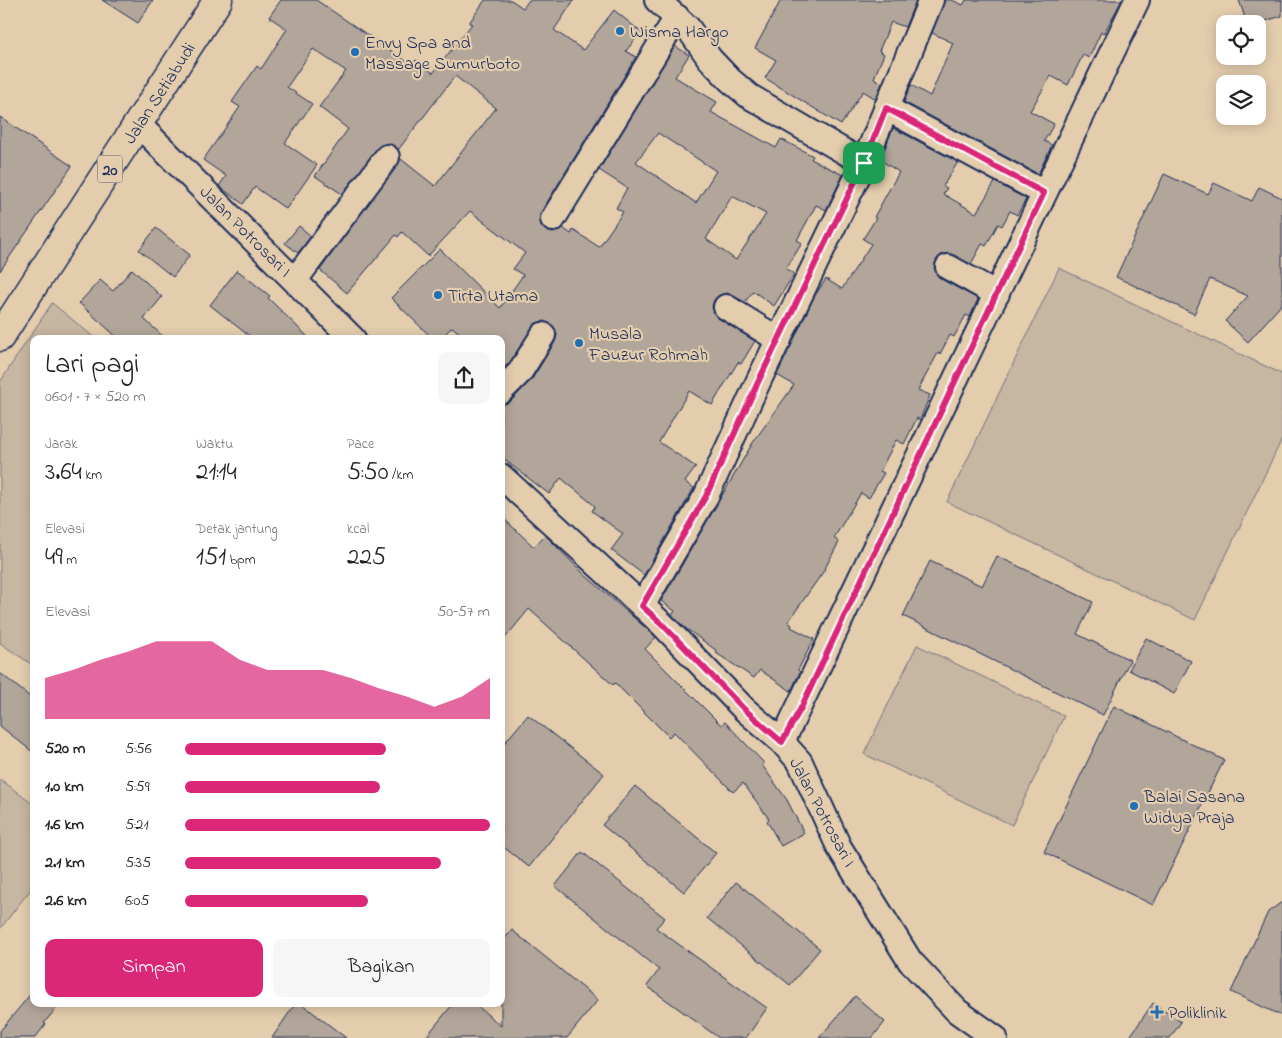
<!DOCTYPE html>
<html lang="id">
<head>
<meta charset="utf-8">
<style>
	:root { --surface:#fff; --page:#f6f6f6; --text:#222; --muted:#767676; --accent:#db2777 }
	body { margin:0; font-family:"Indie Flower",sans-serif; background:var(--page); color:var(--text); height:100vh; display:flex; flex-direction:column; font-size:19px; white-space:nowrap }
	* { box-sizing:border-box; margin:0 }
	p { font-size:16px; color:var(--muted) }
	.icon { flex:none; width:28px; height:28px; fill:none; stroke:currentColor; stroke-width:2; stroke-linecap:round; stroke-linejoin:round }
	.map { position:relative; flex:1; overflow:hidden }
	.side { position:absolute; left:30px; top:335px; width:475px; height:672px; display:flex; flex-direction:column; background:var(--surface); border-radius:10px; box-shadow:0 2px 12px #0003 }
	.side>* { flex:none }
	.fabs { position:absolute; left:1216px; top:15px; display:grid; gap:10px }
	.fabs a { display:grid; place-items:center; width:50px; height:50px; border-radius:10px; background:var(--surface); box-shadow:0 2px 12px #0003; font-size:25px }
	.pin { position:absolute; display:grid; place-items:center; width:42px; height:42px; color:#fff; margin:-21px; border-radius:10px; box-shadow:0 2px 8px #0006 }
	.round { display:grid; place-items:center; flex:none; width:52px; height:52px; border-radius:10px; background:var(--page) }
	.headline { display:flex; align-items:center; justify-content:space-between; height:85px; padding:0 15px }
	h1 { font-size:28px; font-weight:600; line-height:38px }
	.metrics { display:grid; grid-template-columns:repeat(3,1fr); gap:8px; height:85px; padding:5px 15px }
	.metrics div { display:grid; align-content:center }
	.metrics b { font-size:25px; font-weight:600 }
	.metrics small { font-size:14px; font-weight:400 }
	.metrics p { font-size:14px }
	.chart { height:140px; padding:10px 15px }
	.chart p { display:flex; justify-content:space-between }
	.chart svg { width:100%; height:90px; margin-top:5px; fill:var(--accent); opacity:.7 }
	.action { display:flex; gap:10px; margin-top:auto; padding:10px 15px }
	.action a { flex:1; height:58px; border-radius:10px; background:var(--accent); color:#fff; font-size:20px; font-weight:600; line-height:58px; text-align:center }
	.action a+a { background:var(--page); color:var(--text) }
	ul { padding:0 15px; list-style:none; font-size:16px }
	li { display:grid; grid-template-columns:80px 60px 1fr; align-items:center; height:38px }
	li i { height:12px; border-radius:6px; background:var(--accent) }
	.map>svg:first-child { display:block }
</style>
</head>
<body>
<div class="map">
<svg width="1282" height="1038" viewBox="0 0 1282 1038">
	<rect width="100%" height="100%" fill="#e4cdad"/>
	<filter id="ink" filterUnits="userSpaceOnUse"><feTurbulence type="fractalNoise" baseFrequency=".02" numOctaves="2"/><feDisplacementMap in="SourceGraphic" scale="10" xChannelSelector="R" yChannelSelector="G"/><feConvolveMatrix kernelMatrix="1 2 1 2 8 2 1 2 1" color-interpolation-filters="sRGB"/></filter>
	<g filter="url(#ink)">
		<path fill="#c7b6a1" stroke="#717280" d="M 1059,268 L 1282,374 L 1282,439 L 1195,620 L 947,502 Z
			M 52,303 L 96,339 L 34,339 L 34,666 L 0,643 L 0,382 Z
			M 917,645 L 1064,716 L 1012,825 L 864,754 Z
			M 0,779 L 34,805 L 34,885 L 0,929 Z"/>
		<path fill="#b2a599" stroke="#1b2f5e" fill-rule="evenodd" d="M 102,0 L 153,0 L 138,23 Z
			M 281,0 L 316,0 L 412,65 L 416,60 L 433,73 L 472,24 L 469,23 L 485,0 L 511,0 L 523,8 L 529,0 L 574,0 L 554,30 L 583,50 L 614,10 L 641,32 L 626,51 L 636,57 L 540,214 L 541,225 L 546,231 L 553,233 L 563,228 L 571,234 L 573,230 L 599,247 L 623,212 L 616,208 L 627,188 L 599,170 L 675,46 L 689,55 L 675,77 L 717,102 L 711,112 L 776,148 L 781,139 L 813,156 L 811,159 L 843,175 L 826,210 L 816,205 L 797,240 L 802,243 L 786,269 L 794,274 L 774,306 L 753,291 L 745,302 L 727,293 L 719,295 L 714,300 L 712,307 L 718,318 L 755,341 L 741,364 L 738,362 L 712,405 L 689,391 L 659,442 L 696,467 L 685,482 L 694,488 L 644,575 L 611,550 L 623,534 L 592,511 L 595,506 L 561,478 L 549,494 L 501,457 L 501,404 L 511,401 L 532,379 L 555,342 L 557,335 L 555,328 L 544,321 L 536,323 L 509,363 L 501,371 L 501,339 L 468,339 L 452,327 L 440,339 L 433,339 L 391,298 L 440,249 L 500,308 L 523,275 L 513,269 L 525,253 L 470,211 L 428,256 L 402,232 L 398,237 L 396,235 L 347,293 L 320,270 L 401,159 L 435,186 L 496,108 L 455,76 L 398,150 L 389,143 L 381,145 L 342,194 L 315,176 L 348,129 L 319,107 L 346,71 L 313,49 L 287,87 L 312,104 L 285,143 L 317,165 L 286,209 L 255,187 L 243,204 L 219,186 L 226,176 L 203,160 L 240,107 L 232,102 L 257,66 L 261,69 L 287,29 L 269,17 ZM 658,133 L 716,171 L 696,203 L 636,162 ZM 732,196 L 766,214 L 736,260 L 706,239 Z
			M 781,0 L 916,0 L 905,27 L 891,22 L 879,51 L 884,54 L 874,78 L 882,83 L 876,99 L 863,91 L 841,125 L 765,78 L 776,60 L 755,48 Z
			M 944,0 L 952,0 L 963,5 L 966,0 L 1122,0 L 1104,33 L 1101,32 L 1089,58 L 1083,55 L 1068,85 L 1051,76 L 1030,111 L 1054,124 L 1044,141 L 1052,145 L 1038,174 L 904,102 L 911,85 L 930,96 L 953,43 L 932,33 Z
			M 1239,0 L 1282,0 L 1282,16 L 1255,24 L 1247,24 Z
			M 0,117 L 72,166 L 0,271 Z
			M 893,128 L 958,162 L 943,186 L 947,188 L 943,194 L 976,213 L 995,182 L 1026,199 L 1017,215 L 1010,211 L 1002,226 L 998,224 L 986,246 L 982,244 L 971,264 L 948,253 L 941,255 L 936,261 L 934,268 L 941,279 L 978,299 L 970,317 L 966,315 L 954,337 L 950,335 L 940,354 L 938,353 L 918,390 L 930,395 L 920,420 L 917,418 L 904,444 L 896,440 L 880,471 L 884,473 L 869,498 L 861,493 L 834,538 L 839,542 L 823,572 L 788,622 L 792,625 L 791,627 L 814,639 L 798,670 L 800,672 L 791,691 L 760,670 L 754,678 L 716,653 L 717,651 L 684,627 L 672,615 L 675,611 L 661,601 L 752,444 L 794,385 L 777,375 L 814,297 L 826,279 L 842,289 L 871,244 L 863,239 L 876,218 L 874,217 L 899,172 L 880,160 Z
			M 1164,174 L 1208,194 L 1214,183 L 1252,201 L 1259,187 L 1282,198 L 1282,304 L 1248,342 L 1225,321 L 1248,296 L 1210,279 L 1194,314 L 1116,277 Z
			M 299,226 L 311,236 L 298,253 L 285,243 Z
			M 156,228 L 190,255 L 173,277 L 139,250 Z
			M 132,269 L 162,297 L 144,319 L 166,339 L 119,339 L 79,303 L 100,280 L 113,291 Z
			M 237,270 L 270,296 L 268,298 L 310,339 L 253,339 L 210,305 Z
			M 501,516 L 534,547 L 545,535 L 585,575 L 656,637 L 645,649 L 721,725 L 725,722 L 764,763 L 762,765 L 787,800 L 804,833 L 781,846 L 767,821 L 769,819 L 743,783 L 733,792 L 674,732 L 669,737 L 615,683 L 613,685 L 529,609 L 501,643 Z
			M 997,556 L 1093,602 L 1077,634 L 1130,660 L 1103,715 L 903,616 L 930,561 L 982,586 Z
			M 1146,638 L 1191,661 L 1174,694 L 1129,670 Z
			M 0,673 L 34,700 L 34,753 L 0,726 Z
			M 1114,706 L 1224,760 L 1153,905 L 1044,852 Z
			M 528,715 L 604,774 L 529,867 L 501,845 L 501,747 Z
			M 635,786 L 716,853 L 684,892 L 602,825 Z
			M 582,852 L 665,918 L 656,928 L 767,1008 L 746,1038 L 719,1038 L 647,986 L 659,970 L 555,886 Z
			M 736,882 L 820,949 L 790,985 L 707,918 Z
			M 1282,902 L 1282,1016 L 1231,992 L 1268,912 Z
			M 512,930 L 598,1000 L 567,1038 L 425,1038 L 453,1004 L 475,1004 L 501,1026 L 501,943 Z
			M 34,990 L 34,1004 L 60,1004 L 44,1023 L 46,1024 L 35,1038 L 0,1038 L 0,1031 Z
			M 855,996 L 885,1022 L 872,1038 L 819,1038 Z
			M 1153,1003 L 1181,1022 L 1170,1038 L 1129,1038 Z
			M 295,1004 L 302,1004 L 346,1038 L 272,1038 Z"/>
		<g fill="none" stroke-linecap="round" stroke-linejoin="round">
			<defs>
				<path id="street" d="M 657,0 L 688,28 L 710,59 L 730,80 L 749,96 L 864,163
					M 886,108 L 1044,193
					M 139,125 L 353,339
					M 553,219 L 677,17
					M 948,267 L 997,294
					M 295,280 L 387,157
					M 726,307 L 779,340
					M 501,391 L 520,372 L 543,335
					M 501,476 L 662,624 L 744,709 L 782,742 L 800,762 L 839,847 L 910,961 L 957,1011 L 995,1038
					M 642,606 L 706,496 L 759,380 L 864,163 L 931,0
					M 782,742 L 1137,0"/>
				<path id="highway" d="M 0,337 L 218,0"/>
			</defs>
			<use href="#street" stroke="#1b2f5e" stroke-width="28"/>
			<use href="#highway" stroke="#1b2f5e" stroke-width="31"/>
			<use href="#street" stroke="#e4cdad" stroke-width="24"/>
			<use href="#highway" stroke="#e4cdad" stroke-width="28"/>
		</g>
	</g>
	<g fill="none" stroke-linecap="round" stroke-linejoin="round" filter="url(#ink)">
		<defs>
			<path id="route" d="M 886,108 L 1044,193 L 801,708 L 782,742 L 744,709 L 662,624 L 642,606 L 706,496 L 759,380 L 864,163 Z"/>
		</defs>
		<use href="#route" stroke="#fff" stroke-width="10"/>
		<use href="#route" stroke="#db2777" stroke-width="6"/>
	</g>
	<g fill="#1f6fb2" stroke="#e4cdad" stroke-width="2">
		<circle cx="620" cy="31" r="5"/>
		<circle cx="355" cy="52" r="5"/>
		<circle cx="438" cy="295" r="5"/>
		<circle cx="579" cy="343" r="5"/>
		<circle cx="1134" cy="806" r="5"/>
		<path d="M1154.5 1004.5h5v5h5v5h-5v5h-5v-5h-5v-5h5z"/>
	</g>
	<g text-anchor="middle" stroke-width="4.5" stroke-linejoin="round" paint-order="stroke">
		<rect fill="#e4cdad" stroke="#575e76" stroke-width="1" x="97.5" y="155.5" width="25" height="27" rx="4"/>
		<g font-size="16" font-weight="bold" fill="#1b2f5e">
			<text x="110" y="175">20</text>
		</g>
		<g font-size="18" fill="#1b2f5e" stroke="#e4cdad" text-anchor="start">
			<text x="630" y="37">Wisma Hargo</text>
			<text x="365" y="48">Envy Spa and<tspan x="365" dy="21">Massage Sumurboto</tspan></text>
			<text x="448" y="301">Tirta Utama</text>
			<text x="589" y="339">Musala<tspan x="589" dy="21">Fauzur Rohmah</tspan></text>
			<text x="1144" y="802">Balai Sasana<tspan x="1144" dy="21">Widya Praja</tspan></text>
			<text x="1168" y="1018">Poliklinik</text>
		</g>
		<g font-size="18" fill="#1b2f5e" stroke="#e4cdad">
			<text transform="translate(159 93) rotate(-57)" y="6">Jalan Setiabudi</text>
			<text transform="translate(246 231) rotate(45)" y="6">Jalan Potrosari I</text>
			<text transform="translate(823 812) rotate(62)" y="6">Jalan Potrosari I</text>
		</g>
	</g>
</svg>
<div class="fabs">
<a><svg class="icon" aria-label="locate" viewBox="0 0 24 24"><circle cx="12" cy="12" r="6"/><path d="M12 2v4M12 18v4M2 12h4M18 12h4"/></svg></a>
<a><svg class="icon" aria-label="layers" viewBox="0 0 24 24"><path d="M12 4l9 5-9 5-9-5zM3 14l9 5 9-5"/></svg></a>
</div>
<div class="pin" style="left:864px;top:163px;background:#1e9e55"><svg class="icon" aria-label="arrive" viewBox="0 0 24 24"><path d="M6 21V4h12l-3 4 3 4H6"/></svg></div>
<section class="side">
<div class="headline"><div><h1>Lari pagi</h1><p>06:01 · 7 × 520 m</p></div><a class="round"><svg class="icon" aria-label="share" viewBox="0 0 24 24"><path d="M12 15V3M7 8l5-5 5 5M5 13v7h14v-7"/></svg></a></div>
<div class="metrics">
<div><p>Jarak</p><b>3.64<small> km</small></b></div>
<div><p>Waktu</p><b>21:14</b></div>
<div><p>Pace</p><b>5:50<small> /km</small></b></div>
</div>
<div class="metrics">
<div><p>Elevasi</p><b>49<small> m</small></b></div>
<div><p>Detak jantung</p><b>151<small> bpm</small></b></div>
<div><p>kcal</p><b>225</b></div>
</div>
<div class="chart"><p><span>Elevasi</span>50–57 m</p>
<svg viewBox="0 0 160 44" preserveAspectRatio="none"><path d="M0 44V24L10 20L20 15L30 11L40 6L50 6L60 6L70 15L80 20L90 20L100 20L110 24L120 29L130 33L140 38L150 33L160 24V44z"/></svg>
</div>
<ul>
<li><b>520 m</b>5:56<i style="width:66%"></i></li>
<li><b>1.0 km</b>5:59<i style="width:64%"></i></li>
<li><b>1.6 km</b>5:21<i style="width:100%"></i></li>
<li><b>2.1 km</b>5:35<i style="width:84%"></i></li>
<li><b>2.6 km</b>6:05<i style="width:60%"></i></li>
</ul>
<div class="action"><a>Simpan</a><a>Bagikan</a></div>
</section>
</div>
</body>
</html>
